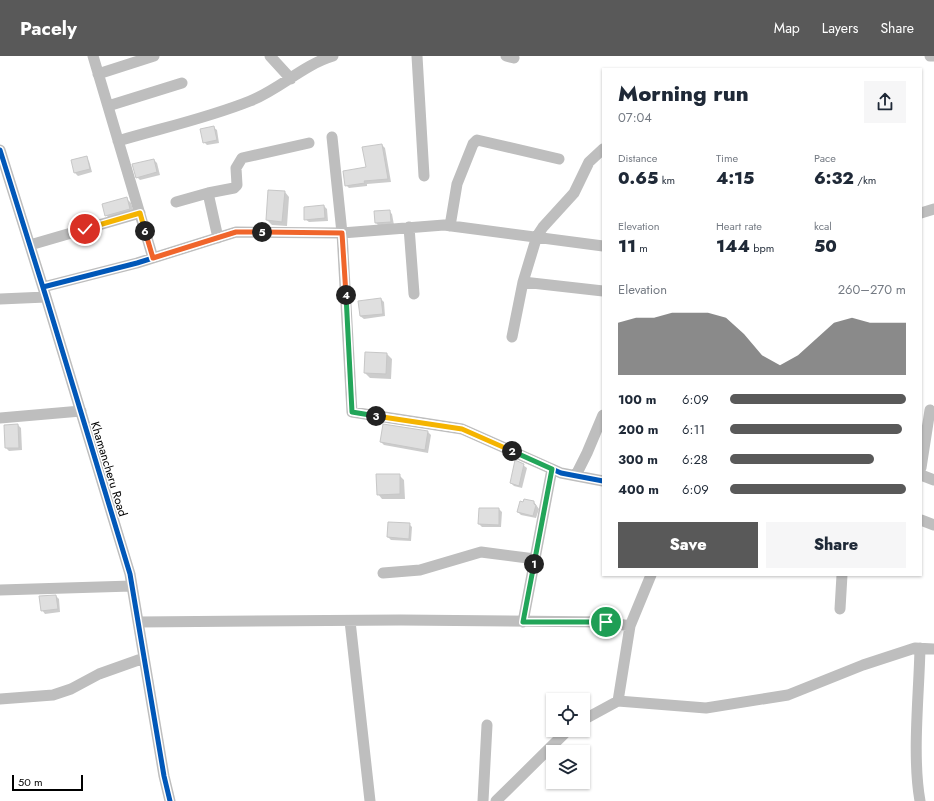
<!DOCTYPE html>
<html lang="en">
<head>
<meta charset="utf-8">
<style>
	:root { --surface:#fff; --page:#f6f6f7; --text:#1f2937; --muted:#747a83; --accent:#595959 }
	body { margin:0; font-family:Jost,sans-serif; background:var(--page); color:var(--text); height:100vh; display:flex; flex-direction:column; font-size:15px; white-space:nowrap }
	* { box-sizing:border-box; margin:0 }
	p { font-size:13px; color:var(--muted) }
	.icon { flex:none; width:22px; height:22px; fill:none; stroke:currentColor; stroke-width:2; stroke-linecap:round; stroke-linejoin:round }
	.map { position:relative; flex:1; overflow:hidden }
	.sheet { position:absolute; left:602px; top:12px; width:320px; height:508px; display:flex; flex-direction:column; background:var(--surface); border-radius:0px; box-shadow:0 1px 3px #0004 }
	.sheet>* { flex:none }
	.tools { position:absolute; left:546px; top:637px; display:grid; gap:8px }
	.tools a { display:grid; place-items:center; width:44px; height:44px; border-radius:0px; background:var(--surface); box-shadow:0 1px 3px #0004; font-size:20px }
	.scale { position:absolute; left:12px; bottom:10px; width:71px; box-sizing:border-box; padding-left:4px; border:2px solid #000; border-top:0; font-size:11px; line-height:14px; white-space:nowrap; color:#000; -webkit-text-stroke:3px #fff; paint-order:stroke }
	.pin { position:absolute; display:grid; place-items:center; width:34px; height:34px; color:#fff; margin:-17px; border:2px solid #fff; border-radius:50%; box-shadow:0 1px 4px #0007 }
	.km { position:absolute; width:20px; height:20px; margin:-10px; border-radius:50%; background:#222; color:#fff; font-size:11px; line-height:20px; text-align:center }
	.round { display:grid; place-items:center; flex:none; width:42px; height:42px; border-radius:0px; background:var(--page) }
	.overview { display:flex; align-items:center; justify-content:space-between; height:68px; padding:0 16px }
	h1 { font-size:22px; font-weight:800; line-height:30px }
	.metrics { display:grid; grid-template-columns:repeat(3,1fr); gap:6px; height:68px; padding:4px 16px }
	.metrics div { display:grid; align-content:center }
	.metrics b { font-size:17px; font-weight:800 }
	.metrics small { font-size:11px; font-weight:400 }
	.metrics p { font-size:11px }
	.chart { height:112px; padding:8px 16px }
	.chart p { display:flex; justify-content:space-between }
	.chart svg { width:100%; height:72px; margin-top:4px; fill:var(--accent); opacity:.7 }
	.button { display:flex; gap:8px; margin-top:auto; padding:8px 16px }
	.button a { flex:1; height:46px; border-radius:0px; background:var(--accent); color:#fff; font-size:16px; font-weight:800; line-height:46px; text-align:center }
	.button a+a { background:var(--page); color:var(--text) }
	ul { padding:0 16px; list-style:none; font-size:13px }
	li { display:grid; grid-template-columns:64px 48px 1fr; align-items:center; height:30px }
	li i { height:10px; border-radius:5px; background:var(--accent) }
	header { display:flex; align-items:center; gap:24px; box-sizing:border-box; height:56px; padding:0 20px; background:var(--accent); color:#fff }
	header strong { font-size:19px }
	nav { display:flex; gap:22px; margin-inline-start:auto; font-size:14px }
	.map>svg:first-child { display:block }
</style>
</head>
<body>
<header>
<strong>Pacely</strong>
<nav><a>Map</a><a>Layers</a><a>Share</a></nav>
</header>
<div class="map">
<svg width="934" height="745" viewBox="0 0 934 745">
	<rect width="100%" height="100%" fill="#fff"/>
	<path fill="#0003" d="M 213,71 L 217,74 L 219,87 L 207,89 L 204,86 Z
		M 382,89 L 385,92 L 391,126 L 367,128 L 367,130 L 349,132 L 346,129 L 367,112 Z
		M 86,102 L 89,105 L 92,116 L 78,120 L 75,117 L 72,105 Z
		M 154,104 L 157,107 L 160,119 L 140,124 L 137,121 Z
		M 285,136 L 289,141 L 287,170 L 272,169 L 267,164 Z
		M 127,143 L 131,147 L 134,157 L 111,164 L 106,159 Z
		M 324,150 L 327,153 L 328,165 L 309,166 L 305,163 Z
		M 389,155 L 392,158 L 394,169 L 379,170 L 376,167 L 375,156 Z
		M 381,243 L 384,246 L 385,260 L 364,263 L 360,260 Z
		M 387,298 L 392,303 L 391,323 L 370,322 L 365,317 Z
		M 18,369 L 21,372 L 22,394 L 9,395 L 6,392 Z
		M 428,376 L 431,379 L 428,397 L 384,389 L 381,386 Z
		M 523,409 L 527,412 L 522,432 L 514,430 L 511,427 Z
		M 399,419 L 404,424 L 405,443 L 382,443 L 378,438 Z
		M 534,446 L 539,453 L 536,462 L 521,459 L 518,456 Z
		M 499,453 L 502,456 L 501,471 L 482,471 L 479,468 Z
		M 409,468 L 412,471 L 411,485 L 391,484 L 388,481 Z
		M 56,540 L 59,543 L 60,556 L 45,558 L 42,554 Z"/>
	<path fill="#dfdfdf" stroke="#c7c7c7" d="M 214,70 L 217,84 L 203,87 L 200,73 Z
		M 382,88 L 388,123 L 364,125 L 365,127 L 345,130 L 343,115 L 366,111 L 362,91 Z
		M 87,100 L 90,113 L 74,117 L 71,104 Z
		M 154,103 L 157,116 L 136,122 L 132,108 Z
		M 268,134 L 285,135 L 282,166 L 266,164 Z
		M 127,141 L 130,153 L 105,160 L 102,148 Z
		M 324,149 L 325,162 L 304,164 L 304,151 Z
		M 390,154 L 391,166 L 375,167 L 374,155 Z
		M 381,242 L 383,258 L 360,260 L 358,245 Z
		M 365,296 L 387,297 L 386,318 L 364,317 Z
		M 18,368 L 19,392 L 5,392 L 4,369 Z
		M 383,368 L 428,375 L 425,394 L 380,386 Z
		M 515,404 L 524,408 L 519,430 L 510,427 Z
		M 376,418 L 400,418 L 400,438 L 377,439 Z
		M 524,443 L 534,445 L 534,448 L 536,449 L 533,460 L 517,456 L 520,445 L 523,446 Z
		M 479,452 L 499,452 L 499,469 L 478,468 Z
		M 388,466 L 410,467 L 409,483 L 387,481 Z
		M 56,539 L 58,553 L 41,555 L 39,540 Z"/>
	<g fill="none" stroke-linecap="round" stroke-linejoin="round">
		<path stroke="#bebebe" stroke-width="11" d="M 93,0 L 153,202
			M 270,0 L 291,23
			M 417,0 L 424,120
			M 506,0 L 514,2
			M 930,0 L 934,0
			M 98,18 L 154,0
			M 108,50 L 182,27
			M 332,81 L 342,177 L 444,169 L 603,190
			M 118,85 C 162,72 208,62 250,45 C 280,33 303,9 333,0
			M 0,94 L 46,241 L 130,518 L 164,720 L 170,745
			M 176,146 L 208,137
			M 921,157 L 934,153
			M 450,170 L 457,128 L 473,88 L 477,84 L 559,103
			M 409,171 L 414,238
			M 218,182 L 208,137 L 234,132 L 237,129 L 236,112 L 242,102 L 309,87
			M 30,189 L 140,157
			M 523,226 L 603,235
			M 43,231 L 137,207 L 236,176 L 342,177 L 352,356 L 462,373 L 561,417 L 603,425
			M 0,243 L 46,241
			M 512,281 L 523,226 L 537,180 L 543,171 L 574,137 L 589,106 L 603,93
			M 0,362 L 81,355
			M 921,412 L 930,354
			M 576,419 L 587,397 L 603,359
			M 921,419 L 934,424
			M 921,464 L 934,469
			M 383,517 L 420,514 L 481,496 L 535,503
			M 0,534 L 132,530
			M 840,553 L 842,519
			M 350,565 L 370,745
			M 138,566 L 401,564 L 606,566 L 630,570 L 651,519
			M 523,566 L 552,413
			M 920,592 C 919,639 912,700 920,745
			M 0,643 L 53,639 L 71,633 L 99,618 L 144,602
			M 618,645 L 706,652 L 788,639 L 863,609 L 915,592 L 934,593
			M 583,664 L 618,645 L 630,570
			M 483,745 L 487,669
			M 496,745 L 568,674"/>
		<defs>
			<path id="cycleway" d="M 0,94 L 46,241 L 130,518 L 164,720 L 170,745
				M 43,231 L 137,207 L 236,176 L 342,177 L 352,356 L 462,373 L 561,417 L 603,425"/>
		</defs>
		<use href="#cycleway" stroke="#fff" stroke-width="8"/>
		<use href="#cycleway" stroke="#0057b8" stroke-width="5"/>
	</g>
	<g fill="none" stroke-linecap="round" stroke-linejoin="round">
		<defs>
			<path id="split-1" d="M 534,508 L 523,566 L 606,566"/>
			<path id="split-2" d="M 512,395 L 552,413 L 534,508"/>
			<path id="split-3" d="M 376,360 L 462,373 L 512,395"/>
			<path id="split-4" d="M 346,239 L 352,356 L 376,360"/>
			<path id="split-5" d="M 262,176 L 342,177 L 346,239"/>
			<path id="split-6" d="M 145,175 L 153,202 L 236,176 L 262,176"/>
			<path id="split-7" d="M 85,173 L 140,157 L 145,175"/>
		</defs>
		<use href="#split-1" stroke="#fff" stroke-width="8"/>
		<use href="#split-2" stroke="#fff" stroke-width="8"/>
		<use href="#split-3" stroke="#fff" stroke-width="8"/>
		<use href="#split-4" stroke="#fff" stroke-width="8"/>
		<use href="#split-5" stroke="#fff" stroke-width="8"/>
		<use href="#split-6" stroke="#fff" stroke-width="8"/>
		<use href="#split-7" stroke="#fff" stroke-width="8"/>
		<use href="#split-1" stroke="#22a559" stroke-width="5"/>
		<use href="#split-2" stroke="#22a559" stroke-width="5"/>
		<use href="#split-3" stroke="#f5b400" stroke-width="5"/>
		<use href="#split-4" stroke="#22a559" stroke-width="5"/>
		<use href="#split-5" stroke="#f0652b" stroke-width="5"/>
		<use href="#split-6" stroke="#f0652b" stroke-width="5"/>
		<use href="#split-7" stroke="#f5b400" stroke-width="5"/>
	</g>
	<g text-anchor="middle" stroke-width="3" stroke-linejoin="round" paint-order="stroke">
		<g font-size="12" fill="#000" stroke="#fff">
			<text transform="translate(109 413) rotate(73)" y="4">Khamancheru Road</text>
		</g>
	</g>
</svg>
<div class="tools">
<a><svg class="icon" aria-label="locate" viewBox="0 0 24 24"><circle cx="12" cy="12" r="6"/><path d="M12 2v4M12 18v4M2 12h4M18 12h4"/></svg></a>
<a><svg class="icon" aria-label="layers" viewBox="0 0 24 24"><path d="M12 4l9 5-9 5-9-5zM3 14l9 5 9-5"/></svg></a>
</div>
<div class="scale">50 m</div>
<div class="pin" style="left:606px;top:566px;background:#1e9e55"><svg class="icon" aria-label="arrive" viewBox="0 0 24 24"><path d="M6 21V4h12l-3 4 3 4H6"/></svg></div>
<div class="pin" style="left:85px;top:173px;background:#d93025"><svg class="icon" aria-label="check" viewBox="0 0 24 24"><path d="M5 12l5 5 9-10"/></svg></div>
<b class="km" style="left:534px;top:508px">1</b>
<b class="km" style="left:512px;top:395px">2</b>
<b class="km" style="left:376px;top:360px">3</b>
<b class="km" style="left:346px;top:239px">4</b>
<b class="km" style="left:262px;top:176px">5</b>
<b class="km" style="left:145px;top:175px">6</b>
<section class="sheet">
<div class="overview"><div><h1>Morning run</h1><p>07:04</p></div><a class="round"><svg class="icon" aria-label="share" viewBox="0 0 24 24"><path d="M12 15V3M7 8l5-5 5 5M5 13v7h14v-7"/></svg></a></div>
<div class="metrics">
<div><p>Distance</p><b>0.65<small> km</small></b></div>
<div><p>Time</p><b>4:15</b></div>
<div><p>Pace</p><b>6:32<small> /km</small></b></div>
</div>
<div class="metrics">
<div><p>Elevation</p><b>11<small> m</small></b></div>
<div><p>Heart rate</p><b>144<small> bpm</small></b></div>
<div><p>kcal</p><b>50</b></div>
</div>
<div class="chart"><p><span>Elevation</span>260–270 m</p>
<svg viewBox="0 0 160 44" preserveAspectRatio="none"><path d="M0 44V12L10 9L20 9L30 6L40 6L50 6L60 9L70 19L80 32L90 38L100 32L110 22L120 12L130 9L140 12L150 12L160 12V44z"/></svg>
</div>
<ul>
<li><b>100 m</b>6:09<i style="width:100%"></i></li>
<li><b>200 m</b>6:11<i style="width:98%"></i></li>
<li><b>300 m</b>6:28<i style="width:82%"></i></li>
<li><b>400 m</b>6:09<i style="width:100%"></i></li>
</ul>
<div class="button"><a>Save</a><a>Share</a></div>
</section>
</div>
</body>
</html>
